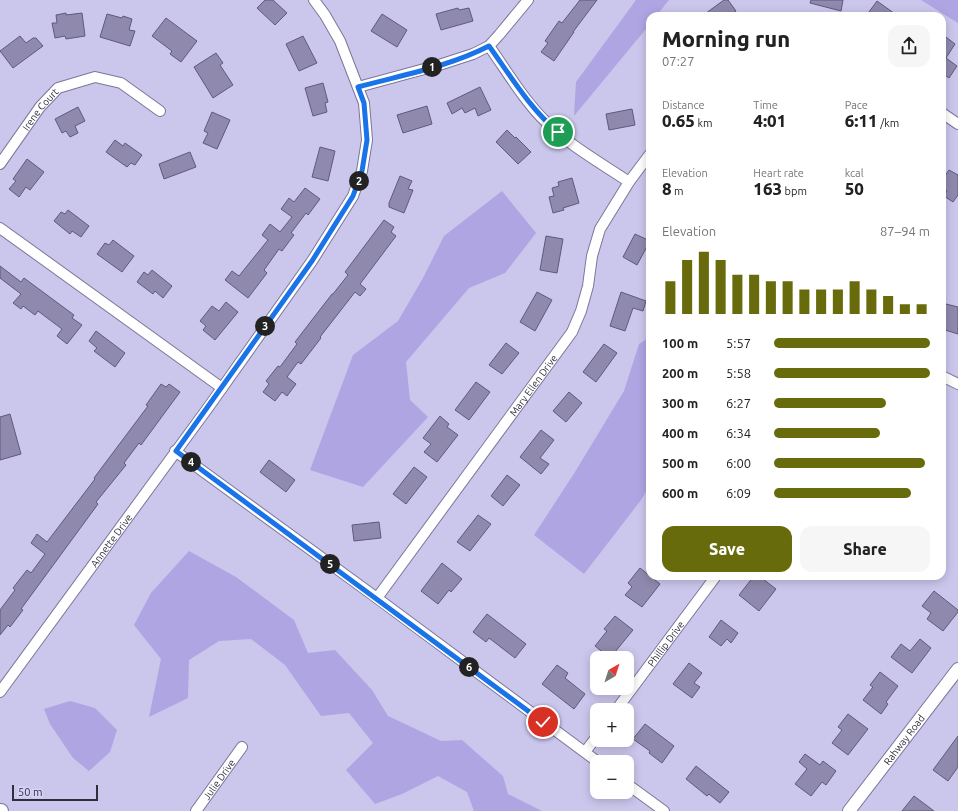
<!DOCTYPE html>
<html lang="en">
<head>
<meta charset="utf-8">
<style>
	:root { --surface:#fff; --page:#f6f6f6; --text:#222; --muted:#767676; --accent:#676b0c }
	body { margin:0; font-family:Ubuntu,sans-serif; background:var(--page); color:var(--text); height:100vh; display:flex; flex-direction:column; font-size:15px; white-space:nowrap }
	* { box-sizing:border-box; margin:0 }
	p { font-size:13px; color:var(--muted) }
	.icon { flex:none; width:22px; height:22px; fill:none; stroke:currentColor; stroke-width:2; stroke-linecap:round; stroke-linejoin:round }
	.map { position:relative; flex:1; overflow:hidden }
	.side { position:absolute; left:646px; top:12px; width:300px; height:568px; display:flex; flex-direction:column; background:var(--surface); border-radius:12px; box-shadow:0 2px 10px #0003 }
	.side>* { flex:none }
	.needle { width:26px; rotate:39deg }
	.controls { position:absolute; left:590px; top:651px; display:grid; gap:8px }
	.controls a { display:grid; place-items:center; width:44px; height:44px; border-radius:8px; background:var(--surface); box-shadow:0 2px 10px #0003; font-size:20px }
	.scale { position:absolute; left:12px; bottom:10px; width:86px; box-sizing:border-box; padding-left:4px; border:2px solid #302e3d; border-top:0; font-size:11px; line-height:14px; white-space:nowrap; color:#302e3d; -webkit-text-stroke:3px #d8d3f9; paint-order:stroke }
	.pin { position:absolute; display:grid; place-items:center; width:34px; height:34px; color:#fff; margin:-17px; border:2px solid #fff; border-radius:50%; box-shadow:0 1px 4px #0007 }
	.km { position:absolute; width:20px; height:20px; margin:-10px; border-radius:50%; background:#222; color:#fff; font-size:11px; line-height:20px; text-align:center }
	.round { display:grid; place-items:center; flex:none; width:42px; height:42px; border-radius:12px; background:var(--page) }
	.overview { display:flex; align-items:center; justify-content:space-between; height:68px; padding:0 16px }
	h1 { font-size:22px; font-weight:800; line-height:30px }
	.metrics { display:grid; grid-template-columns:repeat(3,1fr); gap:6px; height:68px; padding:4px 16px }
	.metrics div { display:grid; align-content:center }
	.metrics b { font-size:17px; font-weight:800 }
	.metrics small { font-size:11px; font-weight:400 }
	.metrics p { font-size:11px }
	.chart { height:112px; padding:8px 16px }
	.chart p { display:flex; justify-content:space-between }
	.chart svg { width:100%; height:72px; margin-top:4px; stroke:var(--accent); stroke-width:6 }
	.button { display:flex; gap:8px; margin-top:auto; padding:8px 16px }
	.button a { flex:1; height:46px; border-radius:12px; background:var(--accent); color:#fff; font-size:16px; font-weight:800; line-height:46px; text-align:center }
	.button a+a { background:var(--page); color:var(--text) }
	ul { padding:0 16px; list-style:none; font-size:13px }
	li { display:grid; grid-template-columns:64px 48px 1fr; align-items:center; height:30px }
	li i { height:10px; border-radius:5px; background:var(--accent) }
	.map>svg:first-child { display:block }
</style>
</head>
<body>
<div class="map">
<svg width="958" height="811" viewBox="0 0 958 811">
	<rect width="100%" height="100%" fill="#cbc6ec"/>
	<path fill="#afa5e3" d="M 636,0 L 669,0 L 656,16 L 650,16 L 650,24 L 574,116 L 576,82 Z
		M 921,0 L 958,0 L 958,23 Z
		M 502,191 L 536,233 L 505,273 L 469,288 L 406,362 L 410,400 L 428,417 L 363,487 L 310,470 L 353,355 L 398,321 L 423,278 L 444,236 Z
		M 650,337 L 650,485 L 641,500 L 584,574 L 534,535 L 575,472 L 624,391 L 639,344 Z
		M 189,551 L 236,577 L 294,620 L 308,653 L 335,650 L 372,690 L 388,716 L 441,741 L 462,740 L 503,776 L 508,794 L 542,811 L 474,811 L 467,792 L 438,776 L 402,794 L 375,804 L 346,770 L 373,743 L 349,713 L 321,716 L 285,665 L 251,639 L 219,641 L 189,660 L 188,698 L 149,717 L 161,659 L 134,625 L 151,593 Z
		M 70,701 L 95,708 L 117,730 L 110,752 L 89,771 L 73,758 L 50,724 L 44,709 Z"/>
	<path fill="#8f8aad" stroke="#5f597b" d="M 265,0 L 273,0 L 287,13 L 275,25 L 257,8 Z
		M 580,0 L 597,0 L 573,32 L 574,32 L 554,61 L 541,52 L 548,43 L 545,41 L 559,21 L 562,23 Z
		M 724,0 L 728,0 L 736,11 L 729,16 L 702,16 Z
		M 811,0 L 843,0 L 841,11 L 810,3 Z
		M 877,1 L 898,16 L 866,16 Z
		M 458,8 L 459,10 L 469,8 L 473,21 L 441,30 L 436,14 Z
		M 66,13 L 66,15 L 82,13 L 85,36 L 66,39 L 65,36 L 55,38 L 52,23 L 57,23 L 56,15 Z
		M 107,14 L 122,18 L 123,16 L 132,19 L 129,30 L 135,31 L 130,46 L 100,37 Z
		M 382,14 L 407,30 L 397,47 L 371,31 Z
		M 166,18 L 197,41 L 181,62 L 170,54 L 172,51 L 152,36 Z
		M 942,34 L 955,44 L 946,58 L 957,66 L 949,78 L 942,73 Z
		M 20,36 L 26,43 L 33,38 L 36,38 L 43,46 L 13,68 L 0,51 Z
		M 303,36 L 317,63 L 299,71 L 286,44 Z
		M 216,53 L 223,63 L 220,65 L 233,85 L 213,98 L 194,67 Z
		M 323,83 L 328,102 L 325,103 L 327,112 L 313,116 L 305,88 Z
		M 480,87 L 491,110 L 478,116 L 475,108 L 465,113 L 462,108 L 452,114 L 447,103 Z
		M 427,106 L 432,124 L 403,133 L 397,115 Z
		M 78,107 L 85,121 L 75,126 L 78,133 L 70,137 L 66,131 L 62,133 L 55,119 Z
		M 632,109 L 635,125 L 609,130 L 606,114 Z
		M 212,112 L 230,120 L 217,149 L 203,143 L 208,133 L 204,131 Z
		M 507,130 L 515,138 L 516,137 L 531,152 L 518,164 L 496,142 Z
		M 115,140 L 123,146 L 125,143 L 142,155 L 135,165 L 131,163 L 127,167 L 106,152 Z
		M 320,147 L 335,151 L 328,181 L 312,177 Z
		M 190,152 L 196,167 L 164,179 L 159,164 Z
		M 27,159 L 44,172 L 30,190 L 26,187 L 19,197 L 9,189 L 16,181 L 13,179 Z
		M 949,170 L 958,175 L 958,195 L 953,202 L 944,196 L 947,191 L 942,187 L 942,180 Z
		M 400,176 L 412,181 L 408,189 L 413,190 L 404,213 L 389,207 L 389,203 Z
		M 572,178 L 579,203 L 563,208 L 564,210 L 553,213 L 549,197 L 554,196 L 552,188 L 559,186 L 558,182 Z
		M 305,188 L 320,199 L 308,215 L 306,213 L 291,233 L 294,235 L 282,251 L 279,249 L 264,270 L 267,273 L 248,298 L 225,280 L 232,271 L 239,276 L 251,261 L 268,240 L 262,235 L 270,224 L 280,232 L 292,217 L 281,209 L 289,198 L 294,202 Z
		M 68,210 L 89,226 L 81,237 L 72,231 L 70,234 L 54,221 L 61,212 L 65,214 Z
		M 384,220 L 394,227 L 391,232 L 396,236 L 360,284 L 366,289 L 360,296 L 355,292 L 320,337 L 321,338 L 301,364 L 298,362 L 287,377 L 296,384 L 287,396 L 282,392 L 275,401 L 263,392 L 269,384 L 266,381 L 278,366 L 280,367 L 297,344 L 295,342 L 332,294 L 333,294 L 348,275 L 345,272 Z
		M 635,234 L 650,241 L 637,265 L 623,257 Z
		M 546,236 L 563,239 L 557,273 L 540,270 Z
		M 113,240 L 134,256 L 122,272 L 97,254 L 105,243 L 109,245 Z
		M 0,266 L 21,282 L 24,278 L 74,315 L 72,318 L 82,325 L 67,344 L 57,336 L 62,329 L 38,311 L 35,315 L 23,306 L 21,309 L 13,303 L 21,294 L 0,278 Z
		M 152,270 L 172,286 L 163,298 L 155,291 L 153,294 L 137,282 L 144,272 L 148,275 Z
		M 537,292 L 552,300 L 535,331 L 520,322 Z
		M 621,292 L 646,301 L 643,311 L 633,308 L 625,331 L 610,326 Z
		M 226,302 L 238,312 L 215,340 L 203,330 L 206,326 L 200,321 L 212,306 L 219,311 Z
		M 942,303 L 958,307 L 958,334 L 942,329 Z
		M 96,331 L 125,353 L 115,367 L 94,351 L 97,348 L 89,341 Z
		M 506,343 L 519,353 L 502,374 L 489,365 Z
		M 604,344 L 617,353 L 596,382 L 583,372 Z
		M 476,382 L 490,392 L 469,420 L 455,410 Z
		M 161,384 L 166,387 L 169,384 L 180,392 L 141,445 L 139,443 L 124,463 L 126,465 L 96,502 L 98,504 L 21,609 L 23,610 L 10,627 L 8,625 L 0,635 L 0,610 L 15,590 L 13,588 L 27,570 L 31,573 L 45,554 L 31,543 L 37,534 L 47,542 L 95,479 L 94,478 L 148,406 L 146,405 Z
		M 569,392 L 582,403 L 566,422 L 553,411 Z
		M 10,414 L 21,454 L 0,460 L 0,417 Z
		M 440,416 L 449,424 L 447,427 L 458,435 L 437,462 L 424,452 L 431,444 L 423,438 Z
		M 541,430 L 554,440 L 540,458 L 549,464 L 541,474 L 520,457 Z
		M 269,460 L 295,480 L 286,492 L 260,472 Z
		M 414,467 L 427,477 L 406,504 L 393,494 Z
		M 507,475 L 520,485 L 503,506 L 491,496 Z
		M 478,515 L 491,524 L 470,551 L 457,542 Z
		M 379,522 L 381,538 L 354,541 L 352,525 Z
		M 442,563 L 462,579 L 451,592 L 449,590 L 438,604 L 421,591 Z
		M 640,568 L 660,584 L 642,607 L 625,595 L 632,587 L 628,583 Z
		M 754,576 L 759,576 L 776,589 L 759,611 L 739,595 Z
		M 934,591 L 958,610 L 958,612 L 943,631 L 927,619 L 931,613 L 922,606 Z
		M 487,614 L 526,644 L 515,658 L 489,638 L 486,642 L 473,632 Z
		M 615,616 L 633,630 L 610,658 L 595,646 L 607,631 L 604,629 Z
		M 721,620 L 738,633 L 731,643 L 727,639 L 721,646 L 709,637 Z
		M 920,639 L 931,648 L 912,673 L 891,657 L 901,644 L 910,651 Z
		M 689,663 L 702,673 L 694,683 L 700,687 L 692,698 L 673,684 Z
		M 557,665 L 568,673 L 565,678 L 585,694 L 574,709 L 542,684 Z
		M 880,672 L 898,686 L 886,702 L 888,704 L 881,714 L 863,700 L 873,687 L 870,685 Z
		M 848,714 L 868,729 L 848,755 L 832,743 L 842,730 L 838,727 Z
		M 645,724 L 674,746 L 662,763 L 649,753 L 650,751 L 633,739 Z
		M 958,736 L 958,767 L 948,781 L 933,770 Z
		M 805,754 L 820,765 L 823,761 L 836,771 L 826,785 L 822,782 L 811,796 L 795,784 L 807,769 L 799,762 Z
		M 696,766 L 729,792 L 720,803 L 709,794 L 707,796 L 686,779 Z
		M 914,796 L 934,811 L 902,811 Z"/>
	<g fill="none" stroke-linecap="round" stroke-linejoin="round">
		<defs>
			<g id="minor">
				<path d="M 489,46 C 506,70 525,102 546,122 C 570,146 601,163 629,182"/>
				<path d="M 358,87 L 439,65 L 473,54 L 489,46 L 499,35 L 528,0"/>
				<path d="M 942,113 L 958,124"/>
				<path id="s1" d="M 0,164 L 40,107 L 58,88 L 95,77 L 121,83 L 160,111"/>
				<path d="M 0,228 L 222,388"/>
				<path d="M 942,376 L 958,384"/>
				<path d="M 175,451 L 377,598 L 598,762"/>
				<path id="s2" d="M 377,598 L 572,332 L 581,311 L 588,286 L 592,256 L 600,229 L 629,182 L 650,154"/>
				<path id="s3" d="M 0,692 L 210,405 L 312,261 L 353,196 L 362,171 L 367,140 L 364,103 L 340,41 L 325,15 L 314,0"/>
				<path id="s4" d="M 616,710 L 716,576"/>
				<path d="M 585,752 L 597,736"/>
				<path d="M 627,784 L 664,811"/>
				<path id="s5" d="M 196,811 L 242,747"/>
			</g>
			<g id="tertiary">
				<path id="s6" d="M 849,811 L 958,669"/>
			</g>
			<path id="secondary" d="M 0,811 L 1,811"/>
		</defs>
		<use href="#minor" stroke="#7c7699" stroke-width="12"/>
		<use href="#tertiary" stroke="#7c7699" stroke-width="14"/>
		<use href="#secondary" stroke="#7c7699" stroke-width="16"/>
		<use href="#minor" stroke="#fff" stroke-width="10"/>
		<use href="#tertiary" stroke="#fff" stroke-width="12"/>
		<use href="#secondary" stroke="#fff" stroke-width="14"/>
	</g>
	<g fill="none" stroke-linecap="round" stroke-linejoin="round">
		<defs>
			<path id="route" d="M 543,722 L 176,451 L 312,261 L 353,196 L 362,171 L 367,140 L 364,103 L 358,87 C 402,75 448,67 489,46 C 510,75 530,109 558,132"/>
		</defs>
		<use href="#route" stroke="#fff" stroke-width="8"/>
		<use href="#route" stroke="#1a73e8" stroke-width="5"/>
	</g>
	<g text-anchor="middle" stroke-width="4" stroke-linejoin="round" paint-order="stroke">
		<g font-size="10" fill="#302e3d" stroke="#d8d3f9">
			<text dy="4" stroke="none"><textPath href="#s1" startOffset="68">Irene Court</textPath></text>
			<text dy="4" stroke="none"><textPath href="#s2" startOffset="264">Mary Ellen Drive</textPath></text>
			<text dy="4" stroke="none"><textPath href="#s3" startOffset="188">Annette Drive</textPath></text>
			<text dy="4" stroke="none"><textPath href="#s4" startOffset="83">Phillip Drive</textPath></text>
			<text dy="4" stroke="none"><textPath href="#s6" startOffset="90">Rahway Road</textPath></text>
			<text dy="4" stroke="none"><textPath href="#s5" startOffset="39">Julie Drive</textPath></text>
		</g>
	</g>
</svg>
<div class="controls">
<a><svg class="needle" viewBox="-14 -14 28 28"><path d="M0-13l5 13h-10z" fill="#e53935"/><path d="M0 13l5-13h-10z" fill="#767676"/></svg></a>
<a>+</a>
<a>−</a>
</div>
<div class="scale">50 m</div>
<div class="pin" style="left:558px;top:132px;background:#1e9e55"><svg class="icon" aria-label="arrive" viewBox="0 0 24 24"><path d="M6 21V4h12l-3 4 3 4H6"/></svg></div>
<div class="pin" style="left:543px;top:722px;background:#d93025"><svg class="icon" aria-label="check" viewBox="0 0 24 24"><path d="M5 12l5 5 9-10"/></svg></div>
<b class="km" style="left:432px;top:67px">1</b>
<b class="km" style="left:359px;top:181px">2</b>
<b class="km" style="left:265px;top:326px">3</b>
<b class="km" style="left:191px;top:462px">4</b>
<b class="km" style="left:330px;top:564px">5</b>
<b class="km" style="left:469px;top:667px">6</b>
<section class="side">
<div class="overview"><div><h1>Morning run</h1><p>07:27</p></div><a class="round"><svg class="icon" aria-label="share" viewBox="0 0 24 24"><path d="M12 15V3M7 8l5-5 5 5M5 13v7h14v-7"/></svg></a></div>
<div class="metrics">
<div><p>Distance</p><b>0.65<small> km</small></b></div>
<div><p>Time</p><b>4:01</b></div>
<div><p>Pace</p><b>6:11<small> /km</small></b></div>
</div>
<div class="metrics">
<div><p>Elevation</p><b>8<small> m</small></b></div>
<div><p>Heart rate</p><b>163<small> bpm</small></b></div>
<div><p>kcal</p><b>50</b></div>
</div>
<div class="chart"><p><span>Elevation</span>87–94 m</p>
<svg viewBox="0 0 160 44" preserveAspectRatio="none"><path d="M5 44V24M15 44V11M25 44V6M35 44V11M45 44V20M55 44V20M65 44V24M75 44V24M85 44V29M95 44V29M105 44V29M115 44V24M125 44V29M135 44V33M145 44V38M155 44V38"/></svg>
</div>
<ul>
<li><b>100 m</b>5:57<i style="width:100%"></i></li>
<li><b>200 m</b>5:58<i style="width:100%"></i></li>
<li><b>300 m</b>6:27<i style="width:72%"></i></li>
<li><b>400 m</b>6:34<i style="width:68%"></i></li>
<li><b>500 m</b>6:00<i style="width:97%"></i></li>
<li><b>600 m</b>6:09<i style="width:88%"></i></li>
</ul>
<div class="button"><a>Save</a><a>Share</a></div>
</section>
</div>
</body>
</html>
